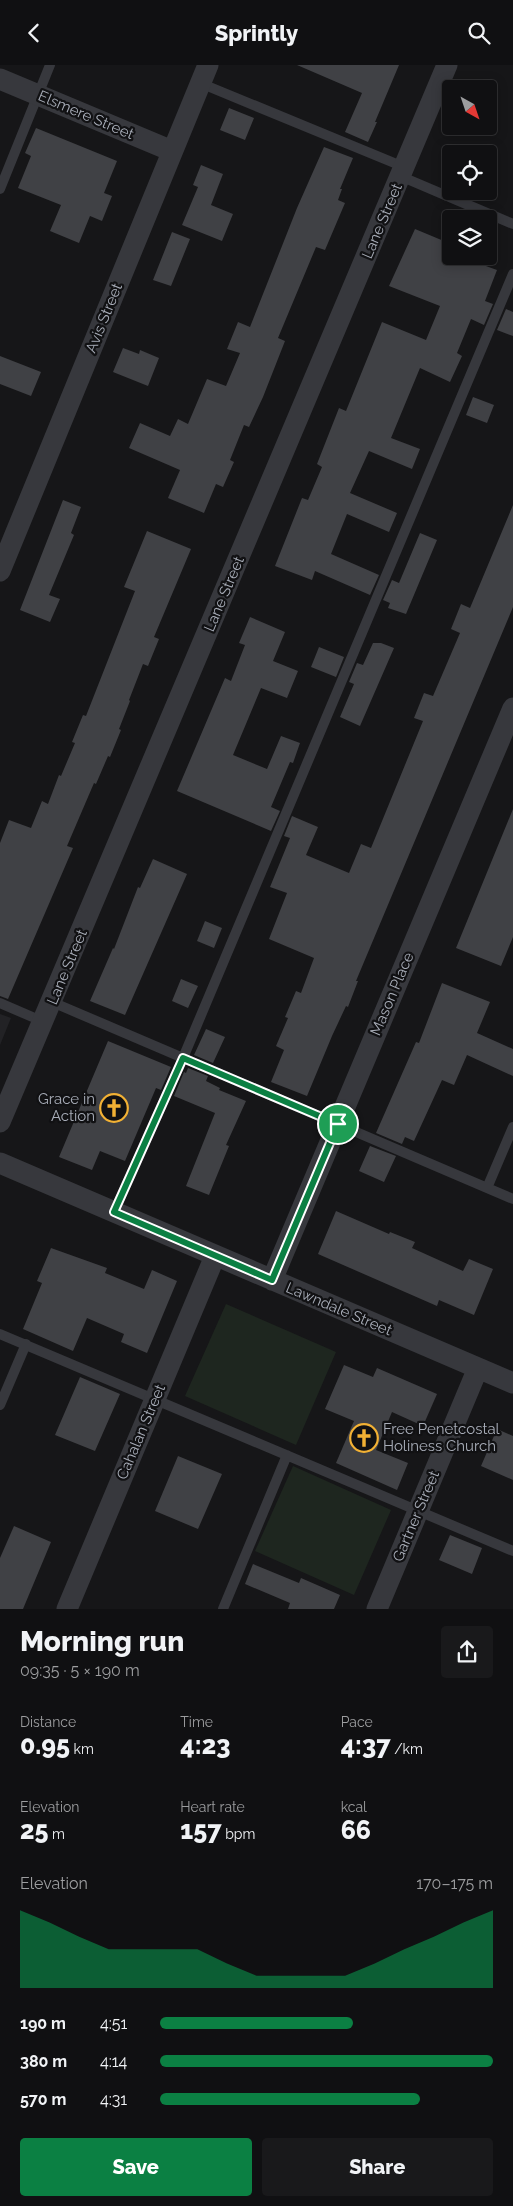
<!DOCTYPE html>
<html lang="en">
<head>
<meta charset="utf-8">
<style>
	:root { --surface:#101012; --page:#19191b; --text:#f1f3f6; --muted:#9c9d9f; --line:#303032; --accent:#0b8043 }
	body { margin:0; font-family:Raleway,sans-serif; background:var(--page); color:var(--text); height:100vh; display:flex; flex-direction:column; font-size:19px; white-space:nowrap }
	* { box-sizing:border-box; margin:0 }
	p { font-size:16px; color:var(--muted) }
	.icon { flex:none; width:28px; height:28px; fill:none; stroke:currentColor; stroke-width:2; stroke-linecap:round; stroke-linejoin:round }
	.map { position:relative; height:1544px; overflow:hidden }
	.panel { display:flex; flex-direction:column; background:var(--surface); flex:1 }
	.panel>* { flex:none }
	.needle { width:32px; rotate:140deg }
	.fabs { position:absolute; left:442px; top:15px; display:grid; gap:10px }
	.fabs a { display:grid; place-items:center; width:55px; height:55px; border-radius:5px; background:var(--surface); box-shadow:0 2px 12px #0003,0 0 0 1px var(--line); font-size:25px }
	.pin { position:absolute; display:grid; place-items:center; width:42px; height:42px; color:#fff; margin:-21px; border:2px solid #fff; border-radius:50%; box-shadow:0 1px 5px #0007 }
	.round { display:grid; place-items:center; flex:none; width:52px; height:52px; border-radius:5px; background:var(--page) }
	.headline { display:flex; align-items:center; justify-content:space-between; height:85px; padding:0 20px }
	h1 { font-size:28px; font-weight:800; line-height:38px }
	.stats { display:grid; grid-template-columns:repeat(3,1fr); gap:8px; height:85px; padding:5px 20px }
	.stats div { display:grid; align-content:center }
	.stats b { font-size:25px; font-weight:800 }
	.stats small { font-size:14px; font-weight:400 }
	.stats p { font-size:14px }
	.chart { height:140px; padding:10px 20px }
	.chart p { display:flex; justify-content:space-between }
	.chart svg { width:100%; height:90px; margin-top:5px; fill:var(--accent); opacity:.7 }
	.button { display:flex; gap:10px; margin-top:auto; padding:10px 20px }
	.button a { flex:1; height:58px; border-radius:5px; background:var(--accent); color:#fff; font-size:20px; font-weight:800; line-height:58px; text-align:center }
	.button a+a { background:var(--page); color:var(--text) }
	ul { padding:0 20px; list-style:none; font-size:16px }
	li { display:grid; grid-template-columns:80px 60px 1fr; align-items:center; height:38px }
	li i { height:12px; border-radius:6px; background:var(--accent) }
	header { display:flex; justify-content:space-between; align-items:center; height:65px; padding:0 20px; background:var(--surface); font-size:22px; font-weight:800 }
	.map>svg:first-child { display:block }
</style>
</head>
<body>
<header><svg class="icon" aria-label="back" viewBox="0 0 24 24"><path d="M15 5l-7 7 7 7"/></svg>Sprintly<svg class="icon" aria-label="search" viewBox="0 0 24 24"><circle cx="10" cy="10" r="6"/><path d="M15 15l6 6"/></svg></header>
<div class="map">
<svg width="513" height="1544" viewBox="0 0 513 1544">
	<rect width="100%" height="100%" fill="#161618"/>
	<path fill="#222225" d="M 0,949 L 11,953 L 0,980 Z"/>
	<path fill="#1e261f" d="M 226,1239 L 336,1287 L 296,1380 L 185,1331 Z
		M 293,1401 L 391,1445 L 354,1530 L 255,1486 Z"/>
	<path fill="#404145" d="M 297,0 L 399,0 L 375,57 L 377,57 L 368,77 L 345,67 L 362,28 Z
		M 229,43 L 254,53 L 245,75 L 220,65 Z
		M 36,63 L 117,96 L 104,128 L 112,131 L 102,156 L 90,151 L 79,178 L 50,166 L 61,140 L 18,123 L 31,91 L 25,88 Z
		M 324,82 L 353,93 L 340,124 L 342,124 L 338,135 L 345,138 L 325,185 L 316,182 L 278,273 L 285,276 L 263,332 L 249,362 L 244,360 L 230,395 L 234,397 L 223,422 L 216,419 L 204,448 L 168,433 L 180,405 L 129,383 L 140,358 L 170,371 L 178,354 L 188,359 L 207,314 L 226,321 L 240,288 L 227,284 L 238,257 L 250,262 L 297,143 Z
		M 201,100 L 223,109 L 211,140 L 233,149 L 222,176 L 182,160 L 198,122 L 193,120 Z
		M 415,164 L 451,179 L 451,191 L 458,191 L 497,205 L 485,236 L 493,239 L 484,260 L 471,254 L 457,288 L 462,291 L 450,317 L 420,303 L 391,373 L 420,384 L 412,404 L 369,386 L 350,428 L 397,448 L 389,467 L 347,449 L 331,489 L 379,510 L 370,530 L 315,506 L 312,515 L 275,501 L 302,433 L 308,435 L 322,402 L 317,399 L 339,343 L 346,346 L 382,257 L 426,275 L 440,241 L 389,221 Z
		M 172,167 L 190,174 L 171,221 L 153,215 Z
		M 506,244 L 513,247 L 513,271 L 497,265 Z
		M 123,283 L 139,289 L 140,285 L 159,293 L 148,321 L 113,307 Z
		M 0,291 L 41,307 L 31,331 L 0,319 Z
		M 473,332 L 494,340 L 487,358 L 466,350 Z
		M 63,435 L 81,442 L 71,468 L 74,470 L 49,530 L 60,534 L 50,557 L 20,545 Z
		M 513,440 L 513,542 L 356,916 L 358,916 L 348,942 L 346,941 L 332,971 L 307,1031 L 271,1017 L 284,985 L 276,981 L 288,953 L 285,952 L 296,926 L 301,928 L 314,893 L 269,874 L 287,828 L 270,822 L 290,773 L 284,771 L 292,751 L 318,762 L 306,790 L 349,808 L 361,779 L 371,783 L 423,656 L 414,653 L 424,628 L 433,631 L 460,568 L 451,564 L 461,539 L 470,543 Z
		M 147,466 L 191,484 L 154,572 L 159,574 L 148,601 L 143,599 L 129,635 L 130,636 L 119,664 L 121,665 L 110,692 L 108,691 L 96,719 L 94,718 L 67,781 L 73,783 L 8,934 L 0,931 L 0,778 L 9,755 L 31,763 L 42,736 L 48,739 L 59,710 L 61,711 L 75,678 L 72,677 L 83,650 L 86,651 L 135,526 L 124,522 Z
		M 420,468 L 437,475 L 406,549 L 388,543 L 390,538 L 383,535 L 392,515 L 399,518 Z
		M 250,552 L 285,567 L 273,596 L 298,606 L 287,633 L 261,623 L 233,690 L 267,704 L 281,671 L 300,678 L 293,698 L 290,697 L 271,742 L 280,746 L 271,766 L 177,726 L 225,613 L 231,616 L 245,580 L 239,578 Z
		M 373,578 L 381,578 L 394,583 L 360,661 L 340,652 L 354,619 L 349,617 L 357,598 L 363,600 Z
		M 319,582 L 344,592 L 336,612 L 311,602 Z
		M 513,744 L 513,872 L 501,901 L 456,883 Z
		M 153,794 L 187,809 L 125,950 L 90,936 L 113,883 L 114,884 L 138,822 L 140,823 Z
		M 205,856 L 222,863 L 214,883 L 197,876 Z
		M 181,914 L 198,921 L 188,943 L 172,936 Z
		M 442,918 L 490,937 L 477,968 L 513,984 L 513,1011 L 467,990 L 454,1020 L 442,1015 L 414,1076 L 405,1072 L 402,1079 L 376,1068 L 416,977 L 419,978 Z
		M 206,964 L 225,972 L 213,998 L 194,990 Z
		M 108,976 L 171,1002 L 161,1025 L 156,1023 L 125,1096 L 100,1086 L 92,1105 L 59,1092 Z
		M 188,1003 L 208,1011 L 206,1016 L 220,1023 L 219,1025 L 246,1036 L 226,1080 L 229,1081 L 209,1130 L 186,1121 L 215,1048 L 174,1031 L 184,1007 L 186,1008 Z
		M 370,1081 L 396,1091 L 384,1117 L 359,1106 Z
		M 336,1146 L 389,1169 L 390,1167 L 415,1177 L 412,1183 L 463,1206 L 469,1194 L 493,1204 L 474,1250 L 439,1235 L 437,1241 L 318,1189 Z
		M 51,1183 L 107,1203 L 105,1208 L 144,1224 L 152,1205 L 177,1216 L 147,1288 L 121,1277 L 124,1269 L 87,1253 L 73,1286 L 23,1264 L 42,1218 L 37,1216 Z
		M 344,1300 L 373,1312 L 377,1303 L 437,1329 L 423,1361 L 392,1347 L 376,1385 L 408,1398 L 397,1425 L 336,1398 L 354,1356 L 325,1344 Z
		M 80,1312 L 120,1329 L 95,1386 L 55,1370 Z
		M 497,1364 L 513,1371 L 513,1415 L 481,1401 Z
		M 178,1391 L 222,1409 L 198,1464 L 155,1446 Z
		M 14,1461 L 51,1477 L 23,1544 L 0,1544 L 0,1493 Z
		M 450,1470 L 482,1483 L 472,1509 L 439,1495 Z
		M 253,1499 L 299,1518 L 301,1513 L 340,1530 L 334,1544 L 288,1544 L 290,1538 L 245,1519 Z"/>
	<g fill="none" stroke-linecap="round" stroke-linejoin="round">
		<path stroke="#37383d" stroke-width="10" d="M 200,18 L 404,102
			M 400,111 L 513,159
			M 0,124 L 50,0
			M 52,937 L 513,1134
			M 0,938 L 44,957
			M 487,1123 L 513,1062
			M 114,1147 L 183,993 L 513,209
			M 0,1269 L 513,1486
			M 0,1340 L 26,1279
			M 223,1544 L 287,1390"/>
		<path stroke="#37383d" stroke-width="21" d="M 0,14 L 172,86
			M 0,506 L 208,0
			M 0,1057 L 447,0
			M 0,1098 L 513,1318
			M 272,1215 L 513,643
			M 67,1544 L 215,1191
			M 377,1544 L 478,1303"/>
	</g>
	<g fill="none" stroke-linecap="round" stroke-linejoin="round">
		<defs>
			<path id="route" d="M 183,993 L 338,1059 L 272,1215 L 114,1147 Z"/>
		</defs>
		<use href="#route" stroke="#fff" stroke-width="10"/>
		<use href="#route" stroke="#0b8043" stroke-width="6"/>
	</g>
	<defs>
		<symbol id="church-ring" viewBox="-11 -11 22 22"><circle r="9.5" fill="#111113" stroke="#f2b134" stroke-width="1.5"/><path d="M-1.2-6h2.4v3.5h3.3v2.4h-3.3V6h-2.4V-.1h-3.3v-2.4h3.3Z" fill="#f2b134"/></symbol>
	</defs>
	<g fill-rule="evenodd">
		<use href="#church-ring" x="98" y="1027" width="32" height="32"/>
		<use href="#church-ring" x="348" y="1357" width="32" height="32"/>
	</g>
	<g text-anchor="middle" stroke-width="4.5" stroke-linejoin="round" paint-order="stroke">
		<g font-size="15" fill="#a8adb8" stroke="#111113">
			<text transform="translate(86 50) rotate(23)" y="5">Elsmere Street</text>
			<text transform="translate(382 156) rotate(-67)" y="5">Lane Street</text>
			<text transform="translate(104 253) rotate(-68)" y="5">Avis Street</text>
			<text transform="translate(224 529) rotate(-67)" y="5">Lane Street</text>
			<text transform="translate(67 902) rotate(-67)" y="5">Lane Street</text>
			<text transform="translate(392 929) rotate(-67)" y="5">Mason Place</text>
			<text transform="translate(339 1244) rotate(23)" y="5">Lawndale Street</text>
			<text transform="translate(141 1367) rotate(-67)" y="5">Cahalan Street</text>
			<text transform="translate(416 1451) rotate(-67)" y="5">Gartner Street</text>
		</g>
		<g font-size="15" fill="#a8adb8" stroke="#111113" text-anchor="end">
			<text x="95" y="1039">Grace in<tspan x="95" dy="17">Action</tspan></text>
			<text x="383" y="1369" text-anchor="start">Free Penetcostal<tspan x="383" dy="17">Holiness Church</tspan></text>
		</g>
	</g>
</svg>
<div class="fabs">
<a><svg class="needle" viewBox="-14 -14 28 28"><path d="M0-13l5 13h-10z" fill="#e53935"/><path d="M0 13l5-13h-10z" fill="#9c9d9f"/></svg></a>
<a><svg class="icon" aria-label="locate" viewBox="0 0 24 24"><circle cx="12" cy="12" r="6"/><path d="M12 2v4M12 18v4M2 12h4M18 12h4"/></svg></a>
<a><svg class="icon" aria-label="layers" viewBox="0 0 24 24"><path d="M12 4l9 5-9 5-9-5zM3 14l9 5 9-5"/></svg></a>
</div>
<div class="pin" style="left:338px;top:1059px;background:#1e9e55"><svg class="icon" aria-label="arrive" viewBox="0 0 24 24"><path d="M6 21V4h12l-3 4 3 4H6"/></svg></div>
</div>
<section class="panel">
<div class="headline"><div><h1>Morning run</h1><p>09:35 · 5 × 190 m</p></div><a class="round"><svg class="icon" aria-label="share" viewBox="0 0 24 24"><path d="M12 15V3M7 8l5-5 5 5M5 13v7h14v-7"/></svg></a></div>
<div class="stats">
<div><p>Distance</p><b>0.95<small> km</small></b></div>
<div><p>Time</p><b>4:23</b></div>
<div><p>Pace</p><b>4:37<small> /km</small></b></div>
</div>
<div class="stats">
<div><p>Elevation</p><b>25<small> m</small></b></div>
<div><p>Heart rate</p><b>157<small> bpm</small></b></div>
<div><p>kcal</p><b>66</b></div>
</div>
<div class="chart"><p><span>Elevation</span>170–175 m</p>
<svg viewBox="0 0 160 44" preserveAspectRatio="none"><path d="M0 44V6L10 12L20 19L30 25L40 25L50 25L60 25L70 32L80 38L90 38L100 38L110 38L120 32L130 25L140 19L150 12L160 6V44z"/></svg>
</div>
<ul>
<li><b>190 m</b>4:51<i style="width:58%"></i></li>
<li><b>380 m</b>4:14<i style="width:100%"></i></li>
<li><b>570 m</b>4:31<i style="width:78%"></i></li>
</ul>
<div class="button"><a>Save</a><a>Share</a></div>
</section>
</body>
</html>
